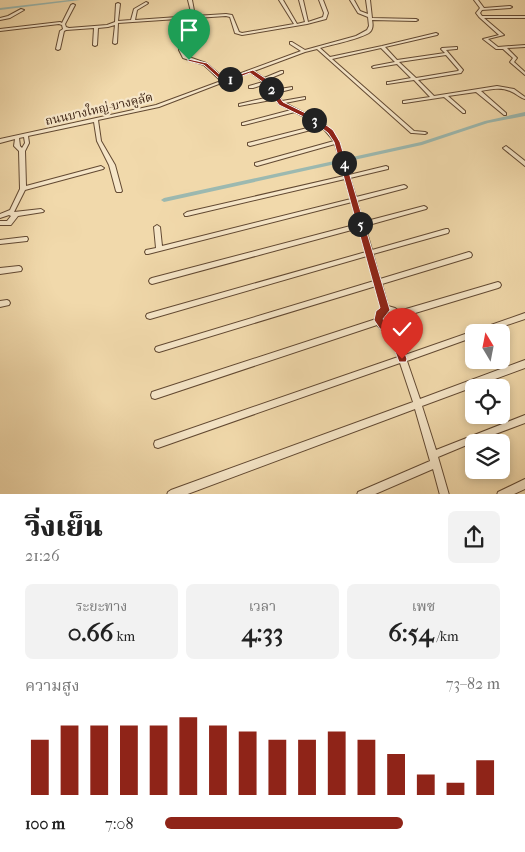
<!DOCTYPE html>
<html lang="th">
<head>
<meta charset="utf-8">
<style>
	:root { --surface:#fff; --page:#f2f2f2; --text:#222; --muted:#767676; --accent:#8f2418 }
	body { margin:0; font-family:"IM FELL French Canon","Noto Serif Thai",serif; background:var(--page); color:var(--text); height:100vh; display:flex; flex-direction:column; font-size:19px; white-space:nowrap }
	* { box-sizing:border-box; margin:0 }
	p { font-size:16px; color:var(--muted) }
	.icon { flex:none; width:28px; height:28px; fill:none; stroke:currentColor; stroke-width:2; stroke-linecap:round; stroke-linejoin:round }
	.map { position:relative; height:494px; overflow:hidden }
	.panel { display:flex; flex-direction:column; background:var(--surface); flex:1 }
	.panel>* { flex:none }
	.needle { width:32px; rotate:350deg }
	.tools { position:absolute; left:465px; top:324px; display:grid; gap:10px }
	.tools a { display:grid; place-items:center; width:45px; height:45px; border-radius:8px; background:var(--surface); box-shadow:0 2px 8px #0003; font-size:25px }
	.pin { position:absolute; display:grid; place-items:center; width:42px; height:42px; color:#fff; margin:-51px -21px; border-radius:50% 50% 50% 0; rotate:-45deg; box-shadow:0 0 5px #0007 }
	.pin .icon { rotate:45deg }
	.km { position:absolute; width:25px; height:25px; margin:-12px; border-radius:50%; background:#222; color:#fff; font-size:14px; line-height:25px; text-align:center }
	.round { display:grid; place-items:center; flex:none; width:52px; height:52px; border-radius:8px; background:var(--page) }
	.overview { display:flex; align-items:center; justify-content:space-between; height:85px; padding:0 25px }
	h1 { font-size:28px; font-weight:800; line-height:38px }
	.stats { display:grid; grid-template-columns:repeat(3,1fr); gap:8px; height:85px; padding:5px 25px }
	.stats div { display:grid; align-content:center; border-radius:8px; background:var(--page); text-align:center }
	.stats b { font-size:25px; font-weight:800 }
	.stats small { font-size:14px; font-weight:400 }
	.stats p { font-size:14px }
	.chart { height:140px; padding:10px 25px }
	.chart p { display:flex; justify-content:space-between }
	.chart svg { width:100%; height:90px; margin-top:5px; stroke:var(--accent); stroke-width:6 }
	ul { padding:0 25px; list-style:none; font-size:16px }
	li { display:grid; grid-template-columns:80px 60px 1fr; align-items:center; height:38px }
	li i { height:12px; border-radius:6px; background:var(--accent) }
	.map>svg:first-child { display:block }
</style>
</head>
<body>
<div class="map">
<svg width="525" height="495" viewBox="0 0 525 495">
	<rect width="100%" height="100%" fill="#f1d9ab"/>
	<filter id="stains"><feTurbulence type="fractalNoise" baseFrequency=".004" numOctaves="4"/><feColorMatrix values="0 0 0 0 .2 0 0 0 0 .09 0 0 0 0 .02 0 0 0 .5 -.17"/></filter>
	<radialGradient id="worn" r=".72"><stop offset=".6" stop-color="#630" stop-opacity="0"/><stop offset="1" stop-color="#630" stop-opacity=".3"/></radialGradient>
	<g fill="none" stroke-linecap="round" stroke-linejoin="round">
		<path fill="#9cb9b0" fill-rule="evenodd" d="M 69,0 L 80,0 L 0,10 L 0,8 Z
			M 525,112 L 525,116 L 488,123 L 422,145 L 164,202 L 161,200 L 164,198 L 421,142 L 485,121 Z"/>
		<defs>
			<path id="minor" d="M 188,0 L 192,0 L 195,16 L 226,14 L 232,15 L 239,32 L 242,33 L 294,24 L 279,0 L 283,0 L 297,24 L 305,22 L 299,0 L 303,0 L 308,22 L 323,17 L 324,13 L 319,0 L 323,0 L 328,13 L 326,19 L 307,24 L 242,35 L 235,33 L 230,17 L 226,16 L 181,19 L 183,50 L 186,56 L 206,63 L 225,79 L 301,51 L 290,44 L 290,42 L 292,42 L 305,50 L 356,36 L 367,30 L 369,26 L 368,17 L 358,13 L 350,0 L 354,0 L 360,11 L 368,14 L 366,0 L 370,0 L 372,18 L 416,19 L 418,20 L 416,21 L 372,20 C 373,24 373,29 370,32 C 364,38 330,45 320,48 L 330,57 L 382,46 L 436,33 L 438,34 L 437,35 L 385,47 L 397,60 L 445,53 L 441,49 L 442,48 L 457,47 L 457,49 L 456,49 L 446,50 L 463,70 L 461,73 L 418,80 L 434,96 L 497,86 L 514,89 L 525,97 L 525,99 C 520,98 516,93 510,91 C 501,87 491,89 481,91 L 506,113 L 506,115 L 504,115 L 476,92 L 448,96 L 465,111 L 465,113 L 463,113 L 444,97 L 405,103 L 403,103 L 403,101 L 430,97 L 414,80 L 387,84 L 387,82 L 389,82 L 411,78 L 397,64 L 373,68 L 372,67 L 374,66 L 395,62 L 381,48 L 332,59 L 414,131 L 425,132 L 427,133 L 425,134 L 413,133 L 411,133 L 317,49 L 305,52 L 254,71 L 264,78 L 281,71 L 283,71 L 283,73 L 266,80 L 274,90 L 292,87 L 292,89 L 276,93 L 282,101 L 305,97 L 305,99 L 285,103 L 325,124 L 339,142 L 349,175 L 386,166 L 388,167 L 388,169 L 350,178 L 356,197 L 404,185 L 406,186 L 407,187 L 406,188 L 357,201 L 363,222 L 424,206 L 426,207 L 427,208 L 426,209 L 365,226 L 372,250 L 446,229 L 448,229 L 449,231 L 448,233 L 373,254 L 380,279 L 469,252 L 471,253 L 472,255 L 471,257 L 382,284 L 388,306 L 395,308 L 399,311 L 498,282 L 500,283 L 501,285 L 500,287 L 498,288 L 402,317 C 403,322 401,327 396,330 L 405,355 L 525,313 L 525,319 L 486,332 L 474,332 L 474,337 L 407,361 L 420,399 L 525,360 L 525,368 L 422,406 L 436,450 L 525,415 L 525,423 L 474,442 L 438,457 L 449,495 L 440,495 L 433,469 L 373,495 L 357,495 L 358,492 L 430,461 L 415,409 L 185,495 L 167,495 L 168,492 L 171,490 L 413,402 L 400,363 L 158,448 L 155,447 L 154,444 L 155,441 L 158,440 L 398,357 L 390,332 L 382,330 L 377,325 L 155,399 L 152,398 L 151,395 L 152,392 L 155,391 L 376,319 L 378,312 L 382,308 L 376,286 L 159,352 L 156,351 L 155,349 L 156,347 L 159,346 L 374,281 L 367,256 L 150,319 L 147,318 L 146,316 L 147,314 L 150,313 L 366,252 L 359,228 L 152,284 L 150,283 L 149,281 L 150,279 L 152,278 L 358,224 L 352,202 L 148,254 L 146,254 L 145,252 L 146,250 L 156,248 L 154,227 L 157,225 L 160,227 L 162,246 L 351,199 L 345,179 L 187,216 L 185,216 L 184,214 L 187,212 L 344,176 L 335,144 L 257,166 L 255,165 L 255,163 L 334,141 L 322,127 L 250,146 L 248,145 L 248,143 L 319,125 L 295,112 L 244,125 L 242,125 L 242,123 L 291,110 L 279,104 L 276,99 L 239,106 L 239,104 L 274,96 L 265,84 L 253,88 L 249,88 L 249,86 L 263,82 L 250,72 L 159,107 L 98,120 L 101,141 L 115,165 L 122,191 L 121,192 L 117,192 L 116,191 L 109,165 L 97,141 L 94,122 L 28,136 L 29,143 L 25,151 L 26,186 L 101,166 L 104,168 L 103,169 L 25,190 L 14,212 L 41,209 L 44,211 L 43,212 L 18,216 L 11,225 L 0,225 L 0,221 L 7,221 L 11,216 L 9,215 L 0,218 L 0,214 L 10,210 L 20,189 L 19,151 L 14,146 L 15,139 L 0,143 L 0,139 L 156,105 L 221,81 L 204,65 L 183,58 L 179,50 L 177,19 L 118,23 L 117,43 L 115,44 L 113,43 L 115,25 L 108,27 L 98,28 L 97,45 L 95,46 L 93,45 L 94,28 L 66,30 L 64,31 L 60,49 L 58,50 L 56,49 L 60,31 L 63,29 L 62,25 L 59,24 L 0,31 L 0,29 L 60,22 L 62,23 L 71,5 L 73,4 L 75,5 L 65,24 L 66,27 L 69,28 L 107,25 L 115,22 L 116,4 L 118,3 L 120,4 L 118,21 L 131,20 L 134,9 L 146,2 L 148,3 L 147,4 L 137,10 L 135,20 L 192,16 ZM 446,55 L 459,70 L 458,71 L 416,78 L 399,62 ZM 24,137 L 25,143 L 22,148 L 20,146 L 19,138 ZM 389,312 L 393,314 L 395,319 L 393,324 L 389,325 L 385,324 L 383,319 L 385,314 Z
				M 474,0 L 478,0 L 484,8 L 510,6 L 512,7 L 510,8 L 482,10 L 480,13 L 482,16 L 525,16 L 525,18 L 484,18 L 504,35 L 488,39 L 498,47 L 525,45 L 525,47 L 507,48 L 517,58 L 514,62 L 525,72 L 525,75 L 511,63 L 510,62 L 513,58 L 503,49 L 496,49 L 483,39 L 499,35 L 479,17 L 476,13 L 480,8 Z
				M 21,9 L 24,10 L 10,18 L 0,20 L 0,18 L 8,16 Z
				M 506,146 L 525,161 L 525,166 L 504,149 L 503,148 Z
				M 25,237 L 27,237 L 28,239 L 27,241 L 0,244 L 0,240 Z
				M 19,266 L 21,267 L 22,269 L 21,271 L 0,274 L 0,268 Z
				M 7,300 L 9,301 L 10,303 L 9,305 L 0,307 L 0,301 Z
				M 525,479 L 525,489 L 512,495 L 497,495 L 498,492 Z"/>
		</defs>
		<use href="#minor" stroke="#624932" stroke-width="2"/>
		<use href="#minor" fill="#f6e6c8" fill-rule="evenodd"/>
	</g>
	<path fill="#8f2418" stroke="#fff" d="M 188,59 L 207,63 L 225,79 L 253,70 L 268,80 L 283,102 L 318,119 L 333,130 L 340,142 L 390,310 L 383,319 L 386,323 L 395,325 L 407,359 L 406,362 L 399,362 L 388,332 L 380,329 L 374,320 L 376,311 L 380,308 L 334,142 L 328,133 L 314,122 L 279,105 L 264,83 L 250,73 L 224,83 L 204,65 L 188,61 Z"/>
	<g text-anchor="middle" stroke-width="4.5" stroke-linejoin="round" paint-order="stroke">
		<g font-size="12" fill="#33190a" stroke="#f6e6c8">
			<text transform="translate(99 109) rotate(-13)" y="4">ถนนบางใหญ่-บางคูลัด</text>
		</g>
	</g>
	<rect width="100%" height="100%" filter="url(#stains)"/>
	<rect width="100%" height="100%" fill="url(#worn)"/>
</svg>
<div class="tools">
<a><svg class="needle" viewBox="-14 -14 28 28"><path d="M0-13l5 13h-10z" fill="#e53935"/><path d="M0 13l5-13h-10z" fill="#767676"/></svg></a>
<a><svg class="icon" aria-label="locate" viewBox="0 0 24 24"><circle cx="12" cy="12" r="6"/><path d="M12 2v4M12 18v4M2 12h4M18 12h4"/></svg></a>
<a><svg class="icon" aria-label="layers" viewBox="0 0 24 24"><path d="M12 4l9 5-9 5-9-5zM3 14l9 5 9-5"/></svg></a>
</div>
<div class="pin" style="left:189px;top:60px;background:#1e9e55"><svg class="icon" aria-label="arrive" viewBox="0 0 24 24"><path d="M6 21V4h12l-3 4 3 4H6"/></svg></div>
<div class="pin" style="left:402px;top:359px;background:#d93025"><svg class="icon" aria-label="check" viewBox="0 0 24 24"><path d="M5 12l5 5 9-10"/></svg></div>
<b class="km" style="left:230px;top:79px">1</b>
<b class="km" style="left:271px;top:89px">2</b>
<b class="km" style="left:314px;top:120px">3</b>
<b class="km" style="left:344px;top:163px">4</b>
<b class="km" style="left:360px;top:224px">5</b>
</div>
<section class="panel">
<div class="overview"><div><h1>วิ่งเย็น</h1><p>21:26</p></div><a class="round"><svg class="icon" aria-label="share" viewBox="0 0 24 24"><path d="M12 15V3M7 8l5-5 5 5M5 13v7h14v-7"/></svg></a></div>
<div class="stats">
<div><p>ระยะทาง</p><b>0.66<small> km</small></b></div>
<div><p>เวลา</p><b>4:33</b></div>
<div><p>เพซ</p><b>6:54<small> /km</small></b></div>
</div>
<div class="chart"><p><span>ความสูง</span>73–82 m</p>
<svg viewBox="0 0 160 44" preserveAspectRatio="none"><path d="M5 44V17M15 44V10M25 44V10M35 44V10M45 44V10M55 44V6M65 44V10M75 44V13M85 44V17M95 44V17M105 44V13M115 44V17M125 44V24M135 44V34M145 44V38M155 44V27"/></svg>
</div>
<ul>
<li><b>100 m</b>7:08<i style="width:71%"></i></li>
</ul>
</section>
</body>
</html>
